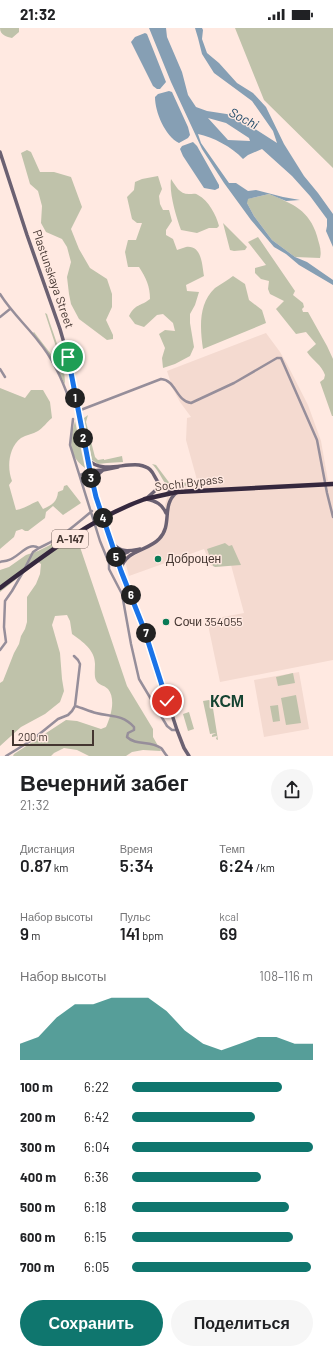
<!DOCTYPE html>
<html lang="ru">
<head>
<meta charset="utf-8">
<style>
	:root { --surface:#fff; --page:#f6f6f6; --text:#202124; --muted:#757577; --accent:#0f766e }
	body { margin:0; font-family:Barlow,sans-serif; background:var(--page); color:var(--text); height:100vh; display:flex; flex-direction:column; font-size:15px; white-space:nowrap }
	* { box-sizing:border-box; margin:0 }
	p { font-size:13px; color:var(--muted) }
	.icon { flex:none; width:22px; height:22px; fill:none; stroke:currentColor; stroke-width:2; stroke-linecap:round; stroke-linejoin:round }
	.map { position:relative; height:728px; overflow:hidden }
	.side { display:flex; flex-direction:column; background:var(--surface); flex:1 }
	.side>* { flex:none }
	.scale { position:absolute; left:12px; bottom:10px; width:82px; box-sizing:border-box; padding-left:4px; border:2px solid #443631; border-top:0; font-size:11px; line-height:14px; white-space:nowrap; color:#443631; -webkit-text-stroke:3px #ffe9e1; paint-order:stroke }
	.pin { position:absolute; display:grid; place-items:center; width:34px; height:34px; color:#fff; margin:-17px; border:2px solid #fff; border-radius:50%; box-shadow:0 1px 4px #0007 }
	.km { position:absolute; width:20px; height:20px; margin:-10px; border-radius:50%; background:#222; color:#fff; font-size:11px; line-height:20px; text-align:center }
	.round { display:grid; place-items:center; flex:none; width:42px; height:42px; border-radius:21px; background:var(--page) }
	.summary { display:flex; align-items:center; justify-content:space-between; height:68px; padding:0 20px }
	h1 { font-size:22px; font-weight:600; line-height:30px }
	.figures { display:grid; grid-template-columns:repeat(3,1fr); gap:6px; height:68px; padding:4px 20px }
	.figures div { display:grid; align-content:center }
	.figures b { font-size:17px; font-weight:600 }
	.figures small { font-size:11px; font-weight:400 }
	.figures p { font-size:11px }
	.chart { height:112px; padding:8px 20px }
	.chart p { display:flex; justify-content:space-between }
	.chart svg { width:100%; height:72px; margin-top:4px; fill:var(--accent); opacity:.7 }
	.action { display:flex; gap:8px; margin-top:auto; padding:8px 20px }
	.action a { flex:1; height:46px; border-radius:24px; background:var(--accent); color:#fff; font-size:16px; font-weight:600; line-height:46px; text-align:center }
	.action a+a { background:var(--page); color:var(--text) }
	ul { padding:0 20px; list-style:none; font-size:13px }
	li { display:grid; grid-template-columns:64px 48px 1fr; align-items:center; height:30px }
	li i { height:10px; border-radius:5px; background:var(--accent) }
	.status { display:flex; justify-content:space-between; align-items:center; height:28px; padding:0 20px; background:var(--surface); direction:ltr }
	.status svg { height:11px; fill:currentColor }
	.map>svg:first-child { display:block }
</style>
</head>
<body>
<div class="status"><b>21:32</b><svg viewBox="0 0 49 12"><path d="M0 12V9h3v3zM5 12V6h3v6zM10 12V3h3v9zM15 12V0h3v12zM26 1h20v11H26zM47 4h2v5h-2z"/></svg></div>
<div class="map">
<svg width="333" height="728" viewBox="0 0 333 728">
	<rect width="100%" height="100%" fill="#ffe9e1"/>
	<path fill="#f4dad0" d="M 266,305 L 280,324 L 287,336 L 308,377 L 321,413 L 328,453 L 333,453 L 333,632 L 220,654 L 207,592 L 244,585 L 231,537 L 211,538 L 204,521 L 129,548 L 125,533 L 160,512 L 167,501 L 165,477 L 171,457 L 197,452 L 186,412 L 187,390 L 191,389 L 180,374 L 173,361 L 167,343 Z
		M 299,644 L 309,701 L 264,709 L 254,652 Z"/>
	<path fill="#bfc2aa" d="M 0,0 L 19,0 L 19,4 L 12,10 C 7,9 0,7 0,0 Z
		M 235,0 L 333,0 L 333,140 L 264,72 Z
		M 27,122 L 31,124 L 40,144 L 54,144 L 71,149 L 82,179 L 71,201 L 79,221 L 90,240 L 107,251 L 112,266 L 112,279 L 106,292 L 113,307 L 113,311 L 107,312 L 79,291 L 71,276 L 69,266 L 67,249 L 71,234 L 67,219 L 62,211 L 46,204 L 41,195 L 42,178 L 38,163 L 30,156 L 21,125 Z
		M 158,148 L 162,161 L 159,168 L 160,176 L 163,182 L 169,182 L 172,193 L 166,202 L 166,207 L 173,211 L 177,222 C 180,221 183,220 186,219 C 202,217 202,237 204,248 L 186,257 L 187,263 L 199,264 L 195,277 L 190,286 L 190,295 L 194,319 L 190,328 L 175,336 L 163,340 L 162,330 L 165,320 L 159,306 L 165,302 L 175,303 L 173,295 L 163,286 L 157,287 L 144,299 L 135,296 L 129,288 C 136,275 140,279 150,271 C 150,258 146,250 139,239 L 128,239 L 125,224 L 128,212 L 136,212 L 142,195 L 137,195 L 132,191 L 127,169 L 134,162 L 135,154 L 142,151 Z
		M 171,151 C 176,158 179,166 189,166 C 192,166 196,165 198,167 C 209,173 216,187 219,198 L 217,200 L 209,200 L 197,205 L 181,202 C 176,188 169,165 171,151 Z
		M 269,166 C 293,176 309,182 317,208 C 319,216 322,222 320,230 L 295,229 L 272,212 L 254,188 L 247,175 L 247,171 Z
		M 223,195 L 247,219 L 245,222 L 234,223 L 230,222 Z
		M 258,209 L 295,263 L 293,267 L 303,275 L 304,279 L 302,281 L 303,284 L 308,284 L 327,318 L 333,331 L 333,388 L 332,388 L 320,354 L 324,351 L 325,347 C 321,336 314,334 307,324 L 316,316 L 306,304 L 296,306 L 276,281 L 284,273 L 270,266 L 268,261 L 269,253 L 261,251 L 255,245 L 255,240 L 266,237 L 248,214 Z
		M 233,248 L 245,256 L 249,272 L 262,282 L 266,295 L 203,321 C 200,300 198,276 215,260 C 221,256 228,252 233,248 Z
		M 45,285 L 47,286 C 54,309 65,332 65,356 L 46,322 L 33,305 L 34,304 L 54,330 L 59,328 Z
		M 0,360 L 25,370 L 31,362 L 43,362 L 50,374 L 52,390 C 47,394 43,400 38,403 C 33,406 26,407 21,410 C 8,420 7,440 12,453 L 9,457 L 16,482 C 24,481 30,476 38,473 L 43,481 C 52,477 57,474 58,464 L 63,462 L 64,458 L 67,457 L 81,475 L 63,487 L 53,478 L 46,484 L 45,490 L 28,503 L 25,503 L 22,501 L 16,503 L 14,509 L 0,521 Z
		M 88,387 L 86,394 L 95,429 L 98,432 L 104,431 L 104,432 L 122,428 L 123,434 L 107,435 L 98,436 L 92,432 L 84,390 Z
		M 75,393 L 85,440 C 67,426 70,413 75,393 Z
		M 152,436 L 156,437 L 171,457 L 196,453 L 196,456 C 186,457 169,463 163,452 C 159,445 157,441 152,436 Z
		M 59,510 L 80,519 L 127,658 L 153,701 L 153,709 L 161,723 L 143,722 L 132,724 L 126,728 L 89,728 L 77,722 L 64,720 L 54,725 L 51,728 L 13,728 L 14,726 L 66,692 L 77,693 L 101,701 L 106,699 C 111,688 116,671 108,661 C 104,657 98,657 96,652 C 94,648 95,641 95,636 C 95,622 83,614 72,606 L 70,593 L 67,587 L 55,588 L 52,597 L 60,625 L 62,651 L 64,663 L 60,674 L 45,686 L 21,699 L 0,718 L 0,655 L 3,653 L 14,625 L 19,616 L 21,608 L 25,601 L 27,594 L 27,569 L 36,556 L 40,546 L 41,536 L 38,534 L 0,564 L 0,542 L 9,539 L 26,527 L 38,523 L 50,517 Z
		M 225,515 L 229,518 L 232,517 L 241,537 L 215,539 L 213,538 L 207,521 Z
		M 293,645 L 295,655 L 278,658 L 276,649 Z
		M 296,667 L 301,695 L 286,697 L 281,670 Z
		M 209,672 L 212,674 L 218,712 L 216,711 L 217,708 L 212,709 L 212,707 L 216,705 L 210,706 L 203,673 Z
		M 278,677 L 280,693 L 273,694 L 270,678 Z
		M 189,684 L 194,701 L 188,703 L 183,686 Z"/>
	<path fill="#869fb4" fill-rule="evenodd" d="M 149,0 L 166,0 L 167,9 L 182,44 L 188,67 L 196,79 L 207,83 L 233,87 L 277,115 L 273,103 L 252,73 L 214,45 L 202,26 L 198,10 L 195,0 L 202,0 L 203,2 L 202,11 L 207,25 L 219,35 L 237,55 L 253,65 L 266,79 L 284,116 L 304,148 L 318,165 L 333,186 L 333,219 L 326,203 L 327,198 L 327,191 L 310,168 L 292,148 L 262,121 L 248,127 L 243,131 C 232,119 213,109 198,106 L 201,115 L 229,155 L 236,155 L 248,163 L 256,162 L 283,169 L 300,172 L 286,173 L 269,166 L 248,171 L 247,175 L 254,188 L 272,212 L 295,229 L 307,234 L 333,252 L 333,257 L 299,237 L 286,226 L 274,219 L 251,192 L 224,155 L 202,121 L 171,54 ZM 208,90 L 226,95 L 249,110 L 250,113 L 228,112 Z
		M 145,5 L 147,6 L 166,54 L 160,61 L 157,61 L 153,58 L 131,14 L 135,9 Z
		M 169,63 L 172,64 L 188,99 L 190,107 L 188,110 L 179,115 C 165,108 155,84 155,69 L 158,66 Z
		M 193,114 L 197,118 L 219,157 L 219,160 L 215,162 L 204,160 L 183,128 L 180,121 L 182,118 Z"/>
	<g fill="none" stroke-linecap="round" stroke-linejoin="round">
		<path stroke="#968e9a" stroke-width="2.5" d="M 0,266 C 11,284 27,298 39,314 C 53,331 62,351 69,371
			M 0,289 L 10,281
			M 0,341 L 5,349
			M 78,383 L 161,351 C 176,352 176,373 191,375 L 234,355 L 277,330 L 281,330 L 317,412 L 327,465 L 333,489
			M 73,391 L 70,417 L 100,513 L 109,535 L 109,541 L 122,566 L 131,616 L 139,651 L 167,698 L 172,702 L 177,702
			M 80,447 L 90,443
			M 0,534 C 4,533 9,533 13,530 C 22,525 29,514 39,520 C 60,511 75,497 92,483
			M 25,540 L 33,524 L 39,520
			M 0,622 L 6,614 L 4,599 L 5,573 L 12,563 L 23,544
			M 75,678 C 82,680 89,683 96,685 C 111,689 122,686 134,699 L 134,702 L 128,705 L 127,709 C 136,718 150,712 161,720 C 163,722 165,726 167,728
			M 6,728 L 32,712 L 58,691 L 68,687 L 72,683 L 75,678 L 80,636 L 78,632 L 74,628"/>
		<path stroke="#6b6172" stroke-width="3.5" d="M 0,124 L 27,207 L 60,301 L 68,329 L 90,443 L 96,469 L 120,541 L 144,601 L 177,702 L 184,720 L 189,728
			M 88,431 C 100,446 123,435 139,437 C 156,440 152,449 161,458 C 165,462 171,463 175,464
			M 90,443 L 103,442 L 118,439
			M 93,455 L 95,449 L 102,443
			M 148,469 L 157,461 L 158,454
			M 146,471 C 156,473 162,476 166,485
			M 113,516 C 122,525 129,523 140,521
			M 116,529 L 128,524
			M 121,541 C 125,522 148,523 159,511 C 173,497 161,478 176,465"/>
		<path stroke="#35283e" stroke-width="4.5" d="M 145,471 L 177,464"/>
		<path stroke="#35283e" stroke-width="4.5" d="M 177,464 L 333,456
			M 0,560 C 46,526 92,490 145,471"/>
	</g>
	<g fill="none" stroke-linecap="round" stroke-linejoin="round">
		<defs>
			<path id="route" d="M 68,329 L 90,443 L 96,469 L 121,543 L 144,601 L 167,673"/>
		</defs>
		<use href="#route" stroke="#fff" stroke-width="8"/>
		<use href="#route" stroke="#1a73e8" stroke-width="5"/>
	</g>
	<g fill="#087a56" stroke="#ffe9e1" stroke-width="1.5">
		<circle cx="158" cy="531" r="4"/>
		<circle cx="166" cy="594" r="4"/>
	</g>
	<g text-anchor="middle" stroke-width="3" stroke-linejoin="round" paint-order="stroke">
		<rect fill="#ffe9e1" stroke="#7c6c66" stroke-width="1" x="52" y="502" width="36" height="18" rx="3"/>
		<g font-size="11" font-weight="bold" fill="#443631">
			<text x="70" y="515">А-147</text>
		</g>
		<g font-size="12" fill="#443631" stroke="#ffe9e1">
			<text transform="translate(53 251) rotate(71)" y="4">Plastunskaya Street</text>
			<text transform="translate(189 455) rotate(-7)" y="4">Sochi Bypass</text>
		</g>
		<g font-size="12" fill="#443631" stroke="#ffe9e1" text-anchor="start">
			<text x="166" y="535">Доброцен</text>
			<text x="174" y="598">Сочи 354055</text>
		</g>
		<g font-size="13" font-style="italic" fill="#1d4868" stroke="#ffe9e1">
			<text transform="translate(244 90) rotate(28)" y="5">Sochi</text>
		</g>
		<g font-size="16" font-weight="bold" fill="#154331" stroke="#ffe9e1">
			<text x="227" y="679">КСМ</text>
		</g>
	</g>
</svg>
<div class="scale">200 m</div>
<div class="pin" style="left:68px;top:329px;background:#1e9e55"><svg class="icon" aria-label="arrive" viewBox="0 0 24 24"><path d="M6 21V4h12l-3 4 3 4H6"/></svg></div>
<div class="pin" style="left:167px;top:673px;background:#d93025"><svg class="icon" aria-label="check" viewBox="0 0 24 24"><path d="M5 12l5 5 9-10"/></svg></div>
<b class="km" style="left:75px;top:370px">1</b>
<b class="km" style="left:83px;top:410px">2</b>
<b class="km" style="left:91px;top:450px">3</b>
<b class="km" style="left:103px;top:490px">4</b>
<b class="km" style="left:116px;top:529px">5</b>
<b class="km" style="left:131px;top:567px">6</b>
<b class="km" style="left:146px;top:605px">7</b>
</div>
<section class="side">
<div class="summary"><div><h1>Вечерний забег</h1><p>21:32</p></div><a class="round"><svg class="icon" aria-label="share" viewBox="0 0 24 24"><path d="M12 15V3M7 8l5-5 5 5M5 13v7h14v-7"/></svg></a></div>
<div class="figures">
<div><p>Дистанция</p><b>0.87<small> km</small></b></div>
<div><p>Время</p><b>5:34</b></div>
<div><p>Темп</p><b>6:24<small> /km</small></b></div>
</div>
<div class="figures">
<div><p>Набор высоты</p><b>9<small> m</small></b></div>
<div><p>Пульс</p><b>141<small> bpm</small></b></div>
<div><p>kcal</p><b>69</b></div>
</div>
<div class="chart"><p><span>Набор высоты</span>108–116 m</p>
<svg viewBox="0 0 160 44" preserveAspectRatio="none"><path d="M0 44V34L10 30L20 18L30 10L40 10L50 6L60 6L70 6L80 14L90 26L100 34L110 38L120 34L130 30L140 30L150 34L160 34V44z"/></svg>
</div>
<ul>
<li><b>100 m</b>6:22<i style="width:83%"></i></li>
<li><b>200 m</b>6:42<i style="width:68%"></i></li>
<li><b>300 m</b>6:04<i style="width:100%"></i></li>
<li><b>400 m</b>6:36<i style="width:71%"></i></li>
<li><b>500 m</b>6:18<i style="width:87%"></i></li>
<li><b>600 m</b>6:15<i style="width:89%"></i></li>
<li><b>700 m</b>6:05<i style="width:99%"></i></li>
</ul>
<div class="action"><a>Сохранить</a><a>Поделиться</a></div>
</section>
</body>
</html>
